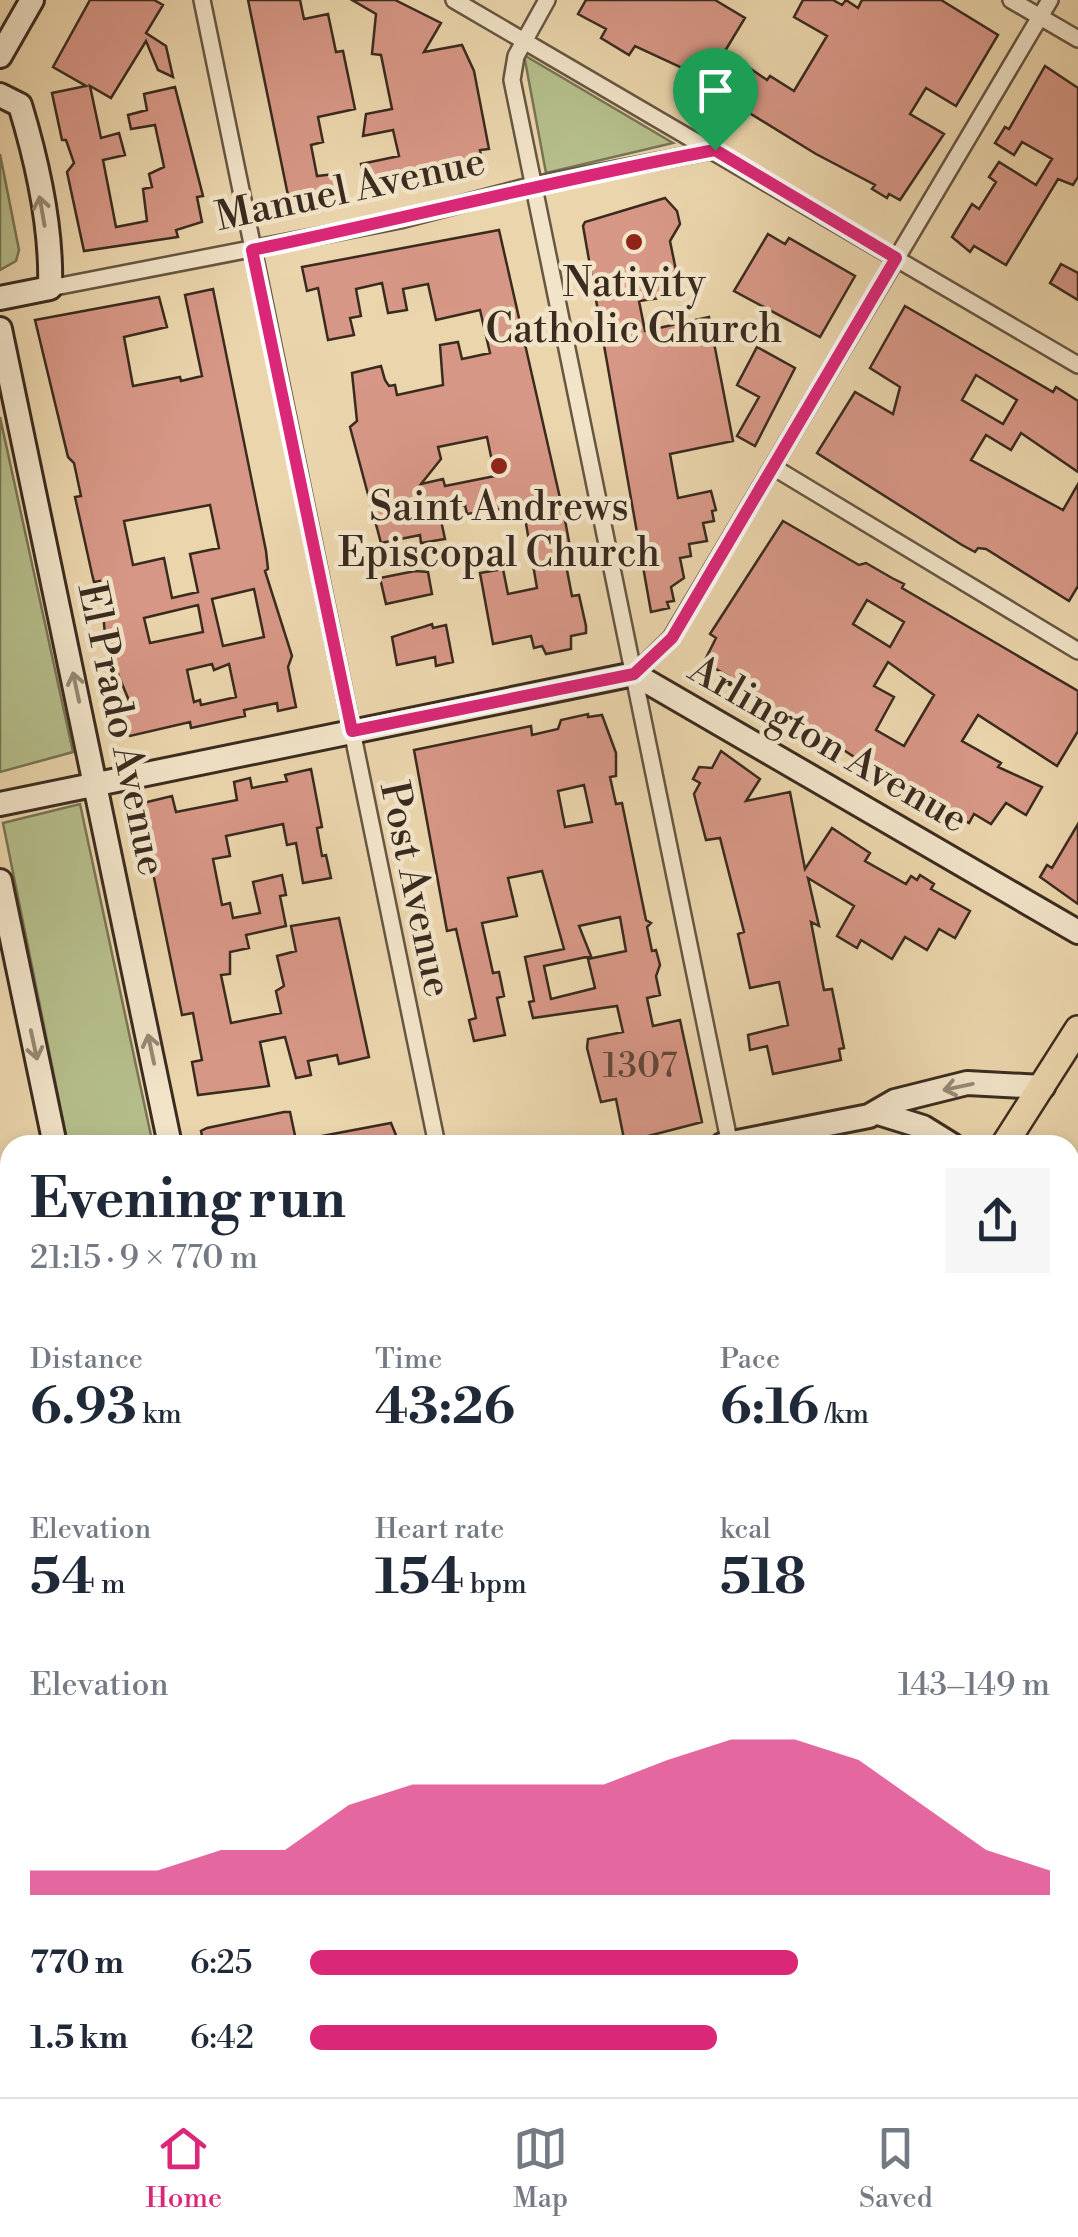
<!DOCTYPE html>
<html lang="en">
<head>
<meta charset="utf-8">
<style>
	:root { --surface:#fff; --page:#f6f6f7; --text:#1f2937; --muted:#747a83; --line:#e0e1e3; --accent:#db2777 }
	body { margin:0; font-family:"Libre Bodoni",serif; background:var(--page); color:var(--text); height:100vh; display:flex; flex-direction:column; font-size:38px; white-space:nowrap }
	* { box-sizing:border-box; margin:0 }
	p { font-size:32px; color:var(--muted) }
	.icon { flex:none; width:55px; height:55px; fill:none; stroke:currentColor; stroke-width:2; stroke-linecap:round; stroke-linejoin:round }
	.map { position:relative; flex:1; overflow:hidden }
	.sheet { position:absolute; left:0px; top:1135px; width:1080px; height:962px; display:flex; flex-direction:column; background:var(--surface); border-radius:30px 30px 0 0; box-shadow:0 5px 15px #0003 }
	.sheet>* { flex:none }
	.pin { position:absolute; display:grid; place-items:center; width:85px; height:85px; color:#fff; margin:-102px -42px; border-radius:50% 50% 50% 0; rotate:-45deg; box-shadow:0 0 10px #0007 }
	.pin .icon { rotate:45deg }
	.round { display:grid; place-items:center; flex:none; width:105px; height:105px; border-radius:0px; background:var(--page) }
	.summary { display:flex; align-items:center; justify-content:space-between; height:170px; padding:0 30px }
	h1 { font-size:55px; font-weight:700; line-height:75px }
	.figures { display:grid; grid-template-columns:repeat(3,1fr); gap:15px; height:170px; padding:10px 30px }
	.figures div { display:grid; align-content:center }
	.figures b { font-size:50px; font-weight:700 }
	.figures small { font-size:28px; font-weight:400 }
	.figures p { font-size:28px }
	.chart { height:280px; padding:20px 30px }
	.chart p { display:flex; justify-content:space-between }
	.chart svg { width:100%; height:180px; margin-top:10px; fill:var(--accent); opacity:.7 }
	ul { padding:0 30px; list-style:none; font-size:32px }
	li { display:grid; grid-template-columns:160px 120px 1fr; align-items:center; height:75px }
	li i { height:25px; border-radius:12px; background:var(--accent) }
	.dock { display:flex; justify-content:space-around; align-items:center; height:140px; border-top:2px solid var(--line); background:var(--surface); font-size:28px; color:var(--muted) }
	.dock a { display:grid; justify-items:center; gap:5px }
	.dock .current { color:var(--accent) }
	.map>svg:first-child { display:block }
</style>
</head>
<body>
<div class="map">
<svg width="1078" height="2097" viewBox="0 0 1078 2097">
	<rect width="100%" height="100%" fill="#ebd5ac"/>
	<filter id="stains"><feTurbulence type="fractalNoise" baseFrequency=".002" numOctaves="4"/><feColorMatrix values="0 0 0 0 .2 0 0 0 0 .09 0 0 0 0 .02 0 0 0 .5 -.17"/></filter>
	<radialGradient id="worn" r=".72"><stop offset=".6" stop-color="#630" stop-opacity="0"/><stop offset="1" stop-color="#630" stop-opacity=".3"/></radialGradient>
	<path fill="#b5be8b" stroke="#787455" stroke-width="2.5" d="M 524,55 L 673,143 L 546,173 Z
		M 0,154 L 19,250 L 16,261 L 0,270 Z
		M 0,417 L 73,752 L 0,772 Z
		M 80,804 L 153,1145 L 68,1145 L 3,823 Z
		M 1078,1898 L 1078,2097 L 1026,2097 L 1015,2088 L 1070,2088 L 1070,1900 Z"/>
	<path fill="#d79786" stroke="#3a2b1f" stroke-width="2.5" fill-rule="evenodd" d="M 90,0 L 154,0 L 163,5 L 146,33 L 166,46 L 173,77 L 158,70 L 146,41 L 111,98 L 90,86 L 101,138 L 119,133 L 125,155 L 103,160 L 116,227 L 147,221 L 143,189 L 152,187 L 149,174 L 164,167 L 155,125 L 131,129 L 128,115 L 147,110 L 144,94 L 175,87 L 203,196 L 197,197 L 202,222 L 176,230 L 178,237 L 84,251 L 67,172 L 74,163 L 66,140 L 62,140 L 52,93 L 86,86 L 53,67 Z
		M 248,0 L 300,0 L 304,19 L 328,14 L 336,52 L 343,51 L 355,109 L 318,117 L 323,142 L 311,145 L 317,176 L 334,174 L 341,204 L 291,210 Z
		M 352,0 L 395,0 L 441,23 L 424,52 L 462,45 L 474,71 L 489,149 L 480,150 L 484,172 L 385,189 L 386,196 L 368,199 L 361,164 L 399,156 L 393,130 L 363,136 L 366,114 L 392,109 L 381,55 L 372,54 L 376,14 Z
		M 586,0 L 715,0 L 745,18 L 725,51 L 767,80 L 770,76 L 794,91 L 827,36 L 794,17 L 803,0 L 833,0 L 842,5 L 846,0 L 858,8 L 862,0 L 941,0 L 998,35 L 956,106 L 926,88 L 910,114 L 944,134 L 900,200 L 889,194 L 887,198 L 872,189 L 875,185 L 816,154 L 722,96 L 725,91 L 702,77 L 635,46 L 629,55 L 601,38 L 606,29 L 578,14 Z
		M 1045,66 L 1078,88 L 1078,177 L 1073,185 L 1058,179 L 1006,265 L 974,246 L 970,252 L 952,237 L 972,204 L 979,209 L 996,182 L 989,177 L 999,162 L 1036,185 L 1052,159 L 1022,142 L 1014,155 L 995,143 L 1005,127 L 1009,129 Z
		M 665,198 L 677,211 L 680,224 L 670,241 L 681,295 L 639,301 L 645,331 L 709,317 L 733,441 L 670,454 L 678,498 L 711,491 L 716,510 L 712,511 L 714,521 L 703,523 L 707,541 L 689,544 L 691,556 L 680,558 L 684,578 L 671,587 L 674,601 L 667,602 L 669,608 L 651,612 L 583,226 L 585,222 Z
		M 499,230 L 565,520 L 573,563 L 566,565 L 572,596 L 579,595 L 586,626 L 586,633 L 571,636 L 571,649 L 546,654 L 542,646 L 534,648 L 531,636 L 493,644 L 480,573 L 503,569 L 508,594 L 537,588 L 523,506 L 467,514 L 465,505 L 439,511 L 445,539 L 421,543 L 420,535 L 381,543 L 350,427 L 357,421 L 352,373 L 381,366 L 385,380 L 389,386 L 395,385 L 397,395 L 443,385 L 440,345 L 458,342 L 462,359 L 490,353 L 480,310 L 436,320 L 428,284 L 403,289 L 407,310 L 388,313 L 382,283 L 356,289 L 361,316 L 350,318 L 354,335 L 328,340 L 318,288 L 307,291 L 302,267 ZM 487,437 L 495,476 L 445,486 L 443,479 L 421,484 L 441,459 L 438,447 Z
		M 768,234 L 785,244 L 789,238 L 855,276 L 820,337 L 734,291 Z
		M 1061,264 L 1078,273 L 1078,300 L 1050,283 Z
		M 213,289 L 266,551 L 268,569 L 265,571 L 292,656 L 288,667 L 296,707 L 278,711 L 277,703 L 244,710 L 245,716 L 191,728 L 190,722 L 130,736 L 122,729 L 120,711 L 132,708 L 106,645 L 100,581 L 94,582 L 92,574 L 75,497 L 81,496 L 74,463 L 68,457 L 35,320 L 159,297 L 167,327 L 124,337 L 133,386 L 180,377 L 181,381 L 202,376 L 185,295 ZM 210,505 L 219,548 L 190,554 L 198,592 L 172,598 L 164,558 L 133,565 L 124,521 ZM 254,589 L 264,637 L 223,646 L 212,599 ZM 198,605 L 203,632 L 150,643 L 144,618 ZM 212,664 L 214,670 L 229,664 L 236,697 L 201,705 L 200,700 L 194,702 L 187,670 Z
		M 905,306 L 1053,392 L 1056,387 L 1078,401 L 1078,472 L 1021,433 L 1011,450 L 986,435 L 971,460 L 1063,510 L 1078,484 L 1078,586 L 1069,601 L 986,549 L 978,548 L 975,552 L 962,545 L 817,453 L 855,392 L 893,414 L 900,387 L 870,368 ZM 976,375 L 1017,400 L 1003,424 L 962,400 Z
		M 757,347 L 795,368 L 755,446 L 737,436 L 759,397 L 737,385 Z
		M 783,521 L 859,565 L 866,563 L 892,578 L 904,584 L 902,588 L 1078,691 L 1078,731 L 1057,766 L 978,715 L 962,741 L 1001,763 L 998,767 L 1042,787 L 1026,815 L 1006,803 L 991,824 L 974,814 L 969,823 L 922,796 L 920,800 L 839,747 L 837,751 L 755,706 L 758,701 L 724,682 L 728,676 L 704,662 L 716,638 L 710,634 ZM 867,600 L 904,622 L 890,647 L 853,624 ZM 888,662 L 934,695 L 904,746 L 876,730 L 894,697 L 874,686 Z
		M 415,571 L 428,572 L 432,594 L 386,604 L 380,578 Z
		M 432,624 L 433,628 L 446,625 L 453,662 L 436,666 L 435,657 L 397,665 L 392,637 Z
		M 588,714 L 588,717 L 602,715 L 616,753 L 616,776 L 610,777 L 616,804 L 622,803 L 646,920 L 651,923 L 647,927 L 652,951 L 656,950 L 660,965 L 656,976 L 660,995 L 647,998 L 653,1026 L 680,1020 L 702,1122 L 633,1140 L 624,1139 L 616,1099 L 601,1102 L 587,1048 L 588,1039 L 623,1032 L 617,1006 L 533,1018 L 529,1002 L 534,1001 L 525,957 L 564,949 L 542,871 L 508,878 L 517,916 L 482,923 L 493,973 L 499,972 L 504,996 L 497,998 L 505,1035 L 474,1041 L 469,1020 L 476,1018 L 456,929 L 447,931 L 414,750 L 531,726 L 532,735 L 558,729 L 561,720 ZM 584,785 L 592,822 L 565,827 L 558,791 ZM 620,917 L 626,951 L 588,959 L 595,988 L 551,999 L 544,966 L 591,956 L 579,926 Z
		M 721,751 L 760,779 L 746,801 L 790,792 L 805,869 L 832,828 L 870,853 L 865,861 L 906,884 L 911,876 L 917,880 L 920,875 L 934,884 L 931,889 L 970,911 L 955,938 L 939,929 L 927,950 L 905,937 L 892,959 L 861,940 L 857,948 L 837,936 L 854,906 L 808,878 L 819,926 L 811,922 L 824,990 L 832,989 L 844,1048 L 839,1049 L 841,1060 L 773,1074 L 767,1046 L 750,1050 L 748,1035 L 788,1025 L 779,982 L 750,988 L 738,934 L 744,932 L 720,838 L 706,840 L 694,794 L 700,783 L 693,779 L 699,767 L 712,768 Z
		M 311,769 L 322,827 L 317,828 L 322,856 L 326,855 L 331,878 L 303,883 L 296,843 L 287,845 L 283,824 L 226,836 L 230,856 L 213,859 L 222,905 L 230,903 L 233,918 L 260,913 L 253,882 L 282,875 L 286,895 L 280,896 L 286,926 L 246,935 L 249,948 L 230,952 L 230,974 L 221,975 L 231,1023 L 281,1013 L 276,991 L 284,986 L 277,956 L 296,951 L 291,926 L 339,918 L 369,1057 L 339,1064 L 337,1055 L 308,1061 L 311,1075 L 296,1078 L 285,1037 L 260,1042 L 269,1086 L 198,1095 L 192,1062 L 202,1060 L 193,1013 L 182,1015 L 139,804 L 172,796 L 176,812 L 237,800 L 234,782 L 250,778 L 252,788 L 287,781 L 285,775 Z
		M 1078,824 L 1078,904 L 1040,877 L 1047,865 L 1052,868 Z
		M 284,1112 L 290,1112 L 297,1145 L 204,1145 L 201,1131 L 207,1128 Z
		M 391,1123 L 400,1145 L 307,1145 L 306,1139 Z"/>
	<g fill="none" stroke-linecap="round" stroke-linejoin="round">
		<defs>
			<path id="street" d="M 202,0 L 437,1145
				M 454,0 L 1078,365
				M 547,0 L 516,56 L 512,80 L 730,1145
				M 1011,0 L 1078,39
				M 50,288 L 400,220 L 533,185 L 715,150
				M 773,467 L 1078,651
				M 634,674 L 671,638 L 1050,0
				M 1070,1220 L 1078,1225
				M 0,2071 L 10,2070
				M 980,2088 L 988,2097
				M 829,2097 L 835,2088"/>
			<path id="secondary" d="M 0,56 L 32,0
				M 0,95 L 20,105 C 37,161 52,229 50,288 L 0,298
				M 0,329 L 170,1145
				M 0,804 L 634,674 L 1078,932
				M 0,881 L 55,1145
				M 878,1113 L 923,1127 L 952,1145
				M 722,1145 L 869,1116 L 895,1101 L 967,1083 L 1043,1087
				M 0,1293 L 10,1291
				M 1070,1535 L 1078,1533
				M 1070,1581 L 1078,1579
				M 0,1770 L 10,1768
				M 1070,1876 L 1078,1874
				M 0,1926 L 10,1932
				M 0,1963 L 10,1969
				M 94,2097 L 97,2088"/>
			<path id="primary" d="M 1004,1145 L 1078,1029
				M 394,2097 L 396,2088
				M 450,2097 L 452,2088"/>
		</defs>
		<use href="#street" stroke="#665642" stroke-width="20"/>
		<use href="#secondary" stroke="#3a2b1f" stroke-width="28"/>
		<use href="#primary" stroke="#3a2b1f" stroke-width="30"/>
		<use href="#street" stroke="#f2e4c9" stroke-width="15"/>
		<use href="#secondary" stroke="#f2e4c9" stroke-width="22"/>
		<use href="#primary" stroke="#ebd5ac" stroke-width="25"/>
		<path stroke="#3a2b1f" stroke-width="5" stroke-dasharray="18 18" stroke-linecap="butt" d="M 1070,1565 L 1078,1563
			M 369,2097 L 372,2088"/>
	</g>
	<defs><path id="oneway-shaft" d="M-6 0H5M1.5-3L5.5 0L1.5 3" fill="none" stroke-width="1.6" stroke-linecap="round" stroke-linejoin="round" transform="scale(2.5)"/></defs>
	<g stroke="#968874">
		<use href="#oneway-shaft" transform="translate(42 211) rotate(-100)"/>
		<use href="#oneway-shaft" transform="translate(76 687) rotate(-102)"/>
		<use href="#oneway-shaft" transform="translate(34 1045) rotate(78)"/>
		<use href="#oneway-shaft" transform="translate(151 1049) rotate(-102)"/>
		<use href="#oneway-shaft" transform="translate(958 1087) rotate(168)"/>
	</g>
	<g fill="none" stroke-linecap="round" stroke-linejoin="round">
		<defs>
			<path id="route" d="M 715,150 L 896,258 L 672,638 L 634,674 L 352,731 L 252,250 C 407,218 560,179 715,150 Z"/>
		</defs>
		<use href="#route" stroke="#fff" stroke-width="20"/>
		<use href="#route" stroke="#db2777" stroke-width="12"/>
	</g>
	<g fill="#8f2418" stroke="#f2e4c9" stroke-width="4">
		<circle cx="634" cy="242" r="10"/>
		<circle cx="499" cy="466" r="10"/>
	</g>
	<g text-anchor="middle" stroke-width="9" stroke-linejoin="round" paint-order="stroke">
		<g font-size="35" fill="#614639">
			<text x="640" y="1077">1307</text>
		</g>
		<g font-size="40" fill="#3a2b1f" stroke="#f2e4c9">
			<text transform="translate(350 188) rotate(-12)" y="14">Manuel Avenue</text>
			<text transform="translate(123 729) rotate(78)" y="14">El Prado Avenue</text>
			<text transform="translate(829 743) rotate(30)" y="14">Arlington Avenue</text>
			<text transform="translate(417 889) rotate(78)" y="14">Post Avenue</text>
		</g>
		<g font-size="40" fill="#3a2b1f" stroke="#f2e4c9">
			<text x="634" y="296">Nativity<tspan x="634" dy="46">Catholic Church</tspan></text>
			<text x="499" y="520">Saint Andrews<tspan x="499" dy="46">Episcopal Church</tspan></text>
		</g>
	</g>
	<rect width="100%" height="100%" filter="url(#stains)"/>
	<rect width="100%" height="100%" fill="url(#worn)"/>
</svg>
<div class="pin" style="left:715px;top:150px;background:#1e9e55"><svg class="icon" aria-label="arrive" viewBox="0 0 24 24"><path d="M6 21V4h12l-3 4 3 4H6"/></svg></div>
<section class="sheet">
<div class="summary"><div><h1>Evening run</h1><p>21:15 · 9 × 770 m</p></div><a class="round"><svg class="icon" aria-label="share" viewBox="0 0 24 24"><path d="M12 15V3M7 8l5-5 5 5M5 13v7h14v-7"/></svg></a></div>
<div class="figures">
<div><p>Distance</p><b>6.93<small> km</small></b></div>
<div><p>Time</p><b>43:26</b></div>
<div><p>Pace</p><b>6:16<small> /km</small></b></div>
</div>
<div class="figures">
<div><p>Elevation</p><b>54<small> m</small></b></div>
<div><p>Heart rate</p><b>154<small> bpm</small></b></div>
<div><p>kcal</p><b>518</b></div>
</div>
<div class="chart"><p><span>Elevation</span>143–149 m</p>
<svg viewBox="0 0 160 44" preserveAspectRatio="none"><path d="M0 44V38L10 38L20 38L30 33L40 33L50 22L60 17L70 17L80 17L90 17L100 11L110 6L120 6L130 11L140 22L150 33L160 38V44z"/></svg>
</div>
<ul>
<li><b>770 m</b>6:25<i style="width:66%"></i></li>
<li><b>1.5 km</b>6:42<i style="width:55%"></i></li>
</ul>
</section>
</div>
<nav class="dock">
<a class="current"><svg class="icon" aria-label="home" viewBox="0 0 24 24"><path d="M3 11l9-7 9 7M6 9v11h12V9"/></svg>Home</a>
<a><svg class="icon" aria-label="map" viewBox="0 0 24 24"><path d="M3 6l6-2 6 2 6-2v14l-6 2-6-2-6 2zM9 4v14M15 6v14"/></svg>Map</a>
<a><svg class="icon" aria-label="saved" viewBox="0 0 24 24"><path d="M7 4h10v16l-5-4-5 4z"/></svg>Saved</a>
</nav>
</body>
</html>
